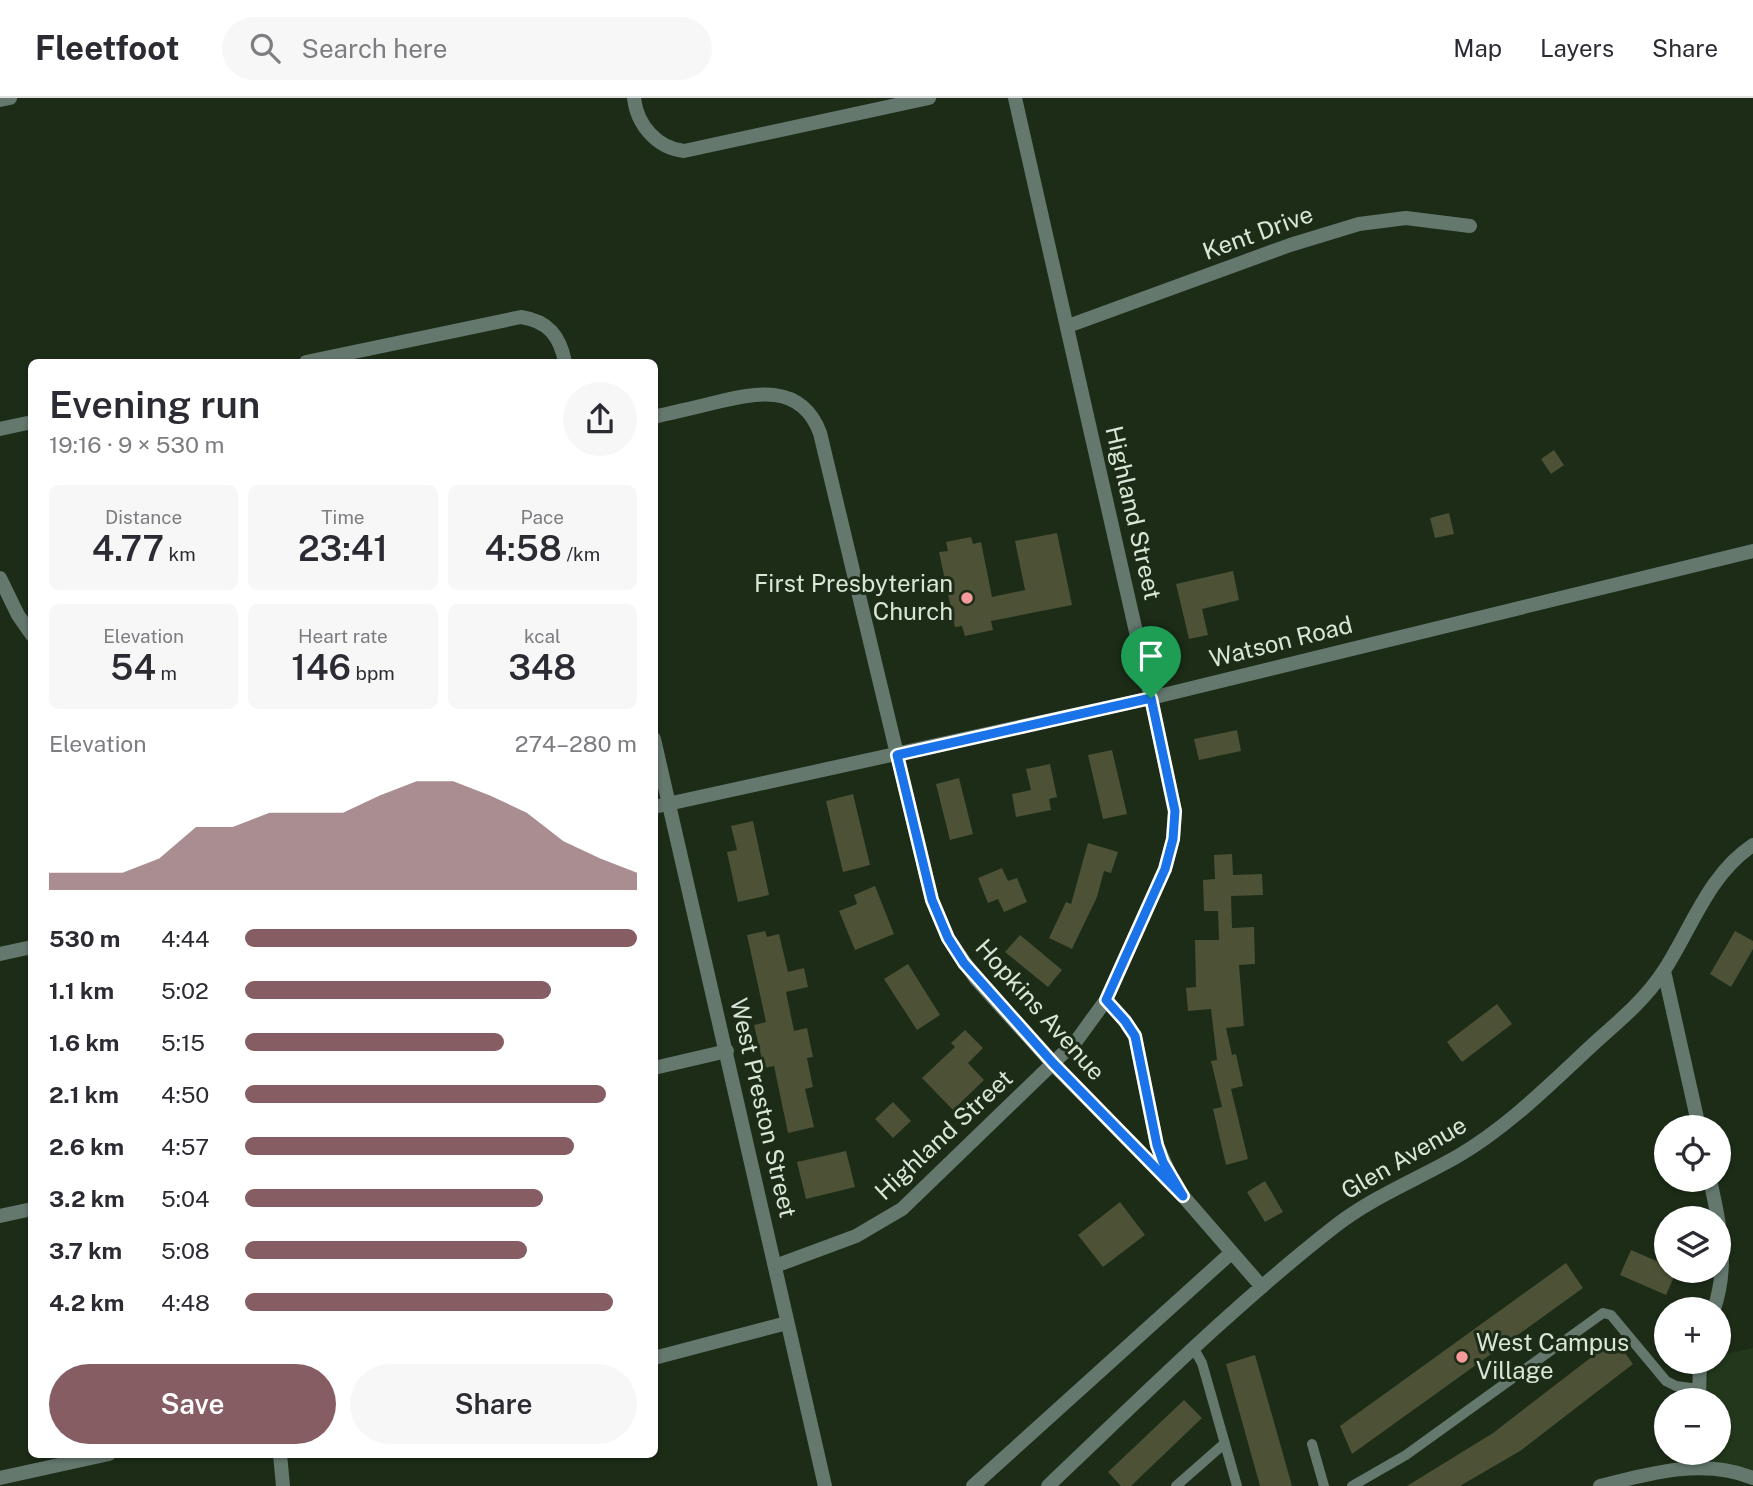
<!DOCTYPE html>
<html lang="en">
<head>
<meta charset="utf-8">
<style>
	:root { --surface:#fff; --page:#f7f7f7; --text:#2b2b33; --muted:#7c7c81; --line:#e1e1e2; --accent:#865d62 }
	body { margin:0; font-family:"Public Sans",sans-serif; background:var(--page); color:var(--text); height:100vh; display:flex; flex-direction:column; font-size:26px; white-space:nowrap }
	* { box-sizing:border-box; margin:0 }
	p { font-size:23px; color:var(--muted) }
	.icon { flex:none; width:38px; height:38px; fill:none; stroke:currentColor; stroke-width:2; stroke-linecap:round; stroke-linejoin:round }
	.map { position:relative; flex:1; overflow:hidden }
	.sheet { position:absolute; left:28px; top:261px; width:630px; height:1099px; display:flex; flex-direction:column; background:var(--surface); border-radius:10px; box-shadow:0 2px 5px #0004 }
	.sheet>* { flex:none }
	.fabs { position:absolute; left:1654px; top:1017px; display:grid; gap:14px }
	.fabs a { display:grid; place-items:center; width:77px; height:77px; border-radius:50%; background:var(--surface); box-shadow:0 2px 5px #0004; font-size:35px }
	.pin { position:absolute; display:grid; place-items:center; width:60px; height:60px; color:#fff; margin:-72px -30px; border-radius:50% 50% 50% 0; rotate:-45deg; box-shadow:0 0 7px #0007 }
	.pin .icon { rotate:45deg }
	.round { display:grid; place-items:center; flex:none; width:74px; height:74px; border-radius:37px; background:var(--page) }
	.summary { display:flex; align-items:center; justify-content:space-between; height:119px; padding:0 21px }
	h1 { font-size:38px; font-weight:600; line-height:52px }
	.figures { display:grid; grid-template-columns:repeat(3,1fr); gap:10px; height:119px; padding:7px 21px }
	.figures div { display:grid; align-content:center; border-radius:10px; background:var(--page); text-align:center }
	.figures b { font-size:35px; font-weight:600 }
	.figures small { font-size:19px; font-weight:400 }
	.figures p { font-size:19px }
	.chart { height:196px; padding:14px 21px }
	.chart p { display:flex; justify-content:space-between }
	.chart svg { width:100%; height:126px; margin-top:7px; fill:var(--accent); opacity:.7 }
	.button { display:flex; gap:14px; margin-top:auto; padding:14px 21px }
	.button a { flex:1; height:80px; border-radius:42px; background:var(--accent); color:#fff; font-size:28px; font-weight:600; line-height:80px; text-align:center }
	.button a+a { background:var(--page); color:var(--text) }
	ul { padding:0 21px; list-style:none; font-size:23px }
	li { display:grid; grid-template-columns:112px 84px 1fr; align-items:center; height:52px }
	li i { height:18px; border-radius:9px; background:var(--accent) }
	header { display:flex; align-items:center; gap:42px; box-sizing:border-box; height:98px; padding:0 35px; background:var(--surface); border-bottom:2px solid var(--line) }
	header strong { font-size:33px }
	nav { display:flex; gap:38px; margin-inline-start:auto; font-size:24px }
	.search { width:490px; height:63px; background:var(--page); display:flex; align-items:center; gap:18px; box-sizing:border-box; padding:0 24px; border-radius:38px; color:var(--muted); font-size:26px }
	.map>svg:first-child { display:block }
</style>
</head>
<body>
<header>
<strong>Fleetfoot</strong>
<div class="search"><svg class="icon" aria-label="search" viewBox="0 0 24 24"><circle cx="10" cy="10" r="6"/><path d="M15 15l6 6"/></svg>Search here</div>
<nav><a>Map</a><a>Layers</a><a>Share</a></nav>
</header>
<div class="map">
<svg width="1753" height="1388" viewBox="0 0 1753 1388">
	<rect width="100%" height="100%" fill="#1c2c17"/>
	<path fill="#22371c" d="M 1753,1250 L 1753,1380 L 1700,1370 L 1701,1355 L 1718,1354 L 1718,1302 L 1706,1302 L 1709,1264 L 1718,1264 L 1719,1257 Z"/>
	<path fill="#4d5136" d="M 1554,352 L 1564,367 L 1551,376 L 1541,361 Z
		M 1449,415 L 1454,436 L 1435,440 L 1430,420 Z
		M 1057,435 L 1072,507 L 991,523 L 993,532 L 965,538 L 962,528 L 955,529 L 939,454 L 948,453 L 946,444 L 971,439 L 973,446 L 981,444 L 992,499 L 1025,492 L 1015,443 Z
		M 1233,473 L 1239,502 L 1202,511 L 1208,537 L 1189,541 L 1176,486 Z
		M 1237,632 L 1241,653 L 1199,662 L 1194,641 Z
		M 1112,652 L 1127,716 L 1103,721 L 1088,657 Z
		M 1050,666 L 1057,699 L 1049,701 L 1051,712 L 1016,719 L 1012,696 L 1031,692 L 1026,671 Z
		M 959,680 L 973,736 L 950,742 L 936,686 Z
		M 853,696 L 870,767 L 843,774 L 826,703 Z
		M 753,723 L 769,797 L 738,804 L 727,754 L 737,752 L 731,728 Z
		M 1088,745 L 1118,754 L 1111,775 L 1104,773 L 1097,799 L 1072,851 L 1049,840 L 1066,804 L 1071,806 Z
		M 1232,756 L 1233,777 L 1262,776 L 1263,797 L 1231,798 L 1232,830 L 1254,829 L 1255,866 L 1239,867 L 1244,928 L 1226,930 L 1232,957 L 1236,956 L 1243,988 L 1231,991 L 1248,1061 L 1226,1067 L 1213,1011 L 1222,1009 L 1211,963 L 1217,962 L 1211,911 L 1188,913 L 1186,890 L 1196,889 L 1195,842 L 1219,842 L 1218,813 L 1204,813 L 1203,782 L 1215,781 L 1214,757 Z
		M 1002,770 L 1008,783 L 1017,780 L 1027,804 L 1004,814 L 998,801 L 988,805 L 978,780 Z
		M 875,788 L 894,836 L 855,852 L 839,813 L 857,806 L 854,797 Z
		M 765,833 L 767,839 L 779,836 L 788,874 L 804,870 L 808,889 L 786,894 L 794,933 L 807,930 L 813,959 L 807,960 L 813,989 L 805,991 L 814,1029 L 788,1035 L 774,968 L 764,970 L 754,927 L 766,924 L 747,837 Z
		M 1735,833 L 1753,843 L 1753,851 L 1731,889 L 1710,876 Z
		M 1020,837 L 1062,872 L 1048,889 L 1005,854 Z
		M 908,866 L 940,917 L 917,932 L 884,881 Z
		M 1497,906 L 1512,926 L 1462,964 L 1447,944 Z
		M 965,932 L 983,950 L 968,965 L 984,982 L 953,1012 L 922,980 L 955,949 L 951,945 Z
		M 893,1004 L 911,1023 L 893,1040 L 875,1021 Z
		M 846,1053 L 855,1089 L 806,1101 L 797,1064 Z
		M 1265,1083 L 1283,1114 L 1265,1124 L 1247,1094 Z
		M 1120,1104 L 1145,1137 L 1103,1169 L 1078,1137 Z
		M 1631,1152 L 1666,1167 L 1666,1172 L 1677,1172 L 1666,1197 L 1620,1177 Z
		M 1566,1165 L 1583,1190 L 1352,1356 L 1340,1328 Z
		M 1615,1241 L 1633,1266 L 1520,1353 L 1460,1388 L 1407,1388 L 1493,1335 Z
		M 1255,1257 L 1292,1388 L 1260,1388 L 1226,1266 Z
		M 1184,1302 L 1202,1320 L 1131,1388 L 1121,1388 L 1108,1374 Z"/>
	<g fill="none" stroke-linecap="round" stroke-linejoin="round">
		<path stroke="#64786e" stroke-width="10" d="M 1194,1251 L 1202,1265 L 1237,1388
			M 1312,1346 L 1324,1388
			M 1176,1388 L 1225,1345
			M 1352,1388 L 1406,1357 L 1603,1215 L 1611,1217 L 1666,1283 L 1676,1288 L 1699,1291"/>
		<path stroke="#64786e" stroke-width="14" d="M 634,0 C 637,27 657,50 684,53 L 929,0
			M 0,2 L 10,0
			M 1068,228 L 1290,147 L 1359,126 L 1406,120 L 1470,128
			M 654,319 C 674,314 694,310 713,305 C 755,295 801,284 820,335 L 932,802 L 948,840 L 976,881 L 1053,966 L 1183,1098 L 1262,1189
			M 0,480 L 18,517 L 32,537
			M 654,709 L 1151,600 L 1753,453
			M 0,856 L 32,849
			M 1664,873 L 1699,1029
			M 1106,902 L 1125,923 L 1135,938 L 1157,1047 L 1171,1079
			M 654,970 L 727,953
			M 1710,1082 C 1720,1126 1729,1167 1714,1211
			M 0,1118 L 32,1111
			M 775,1168 L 856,1138 L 902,1111 L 1077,942 L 1106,902 L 1165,771 L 1173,741 L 1175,714 L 1151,600 L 1015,0
			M 654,1260 L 787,1225
			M 1699,1302 L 1700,1264
			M 1700,1354 L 1700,1370
			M 280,1356 L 283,1388
			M 0,1380 L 109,1356
			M 973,1388 L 1231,1155
			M 1048,1388 C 1141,1300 1233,1208 1334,1129 C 1372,1099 1416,1082 1458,1058 C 1511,1027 1555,981 1600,940 C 1624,919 1648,898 1665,871 C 1692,829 1709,776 1753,747"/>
		<path stroke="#64786e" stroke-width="14" d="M 306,264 L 521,219 C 548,223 560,238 565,264
			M 0,331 L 32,324
			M 654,641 L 825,1388
			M 1600,1388 C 1650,1375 1703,1360 1753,1380"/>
	</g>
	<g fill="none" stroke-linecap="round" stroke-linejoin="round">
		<defs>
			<path id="route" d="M 1151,600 L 1175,713 L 1173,741 L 1165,771 L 1106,902 L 1125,923 L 1135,938 L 1157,1047 L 1163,1064 L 1183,1098 L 1053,965 L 964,865 L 948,840 L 932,802 L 897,657 Z"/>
		</defs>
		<use href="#route" stroke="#fff" stroke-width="14"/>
		<use href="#route" stroke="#1a73e8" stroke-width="9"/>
	</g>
	<g fill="#f59b9b" stroke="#1c2c17" stroke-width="2.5">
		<circle cx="967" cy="500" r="7"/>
		<circle cx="1462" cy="1259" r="7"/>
	</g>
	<g text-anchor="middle" stroke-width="6" stroke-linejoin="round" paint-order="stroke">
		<g font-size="24" fill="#dae5d7" stroke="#1c2c17">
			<text transform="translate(1258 135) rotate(-20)" y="8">Kent Drive</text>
			<text transform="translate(1133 415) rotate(77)" y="8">Highland Street</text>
			<text transform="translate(1281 544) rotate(-14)" y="8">Watson Road</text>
			<text transform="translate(1040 912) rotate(48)" y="8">Hopkins Avenue</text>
			<text transform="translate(763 1010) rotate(77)" y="8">West Preston Street</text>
			<text transform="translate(944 1037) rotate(-43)" y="8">Highland Street</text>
			<text transform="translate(1404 1060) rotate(-30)" y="8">Glen Avenue</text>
		</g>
		<g font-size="24" fill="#dae5d7" stroke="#1c2c17" text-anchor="end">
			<text x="953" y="494">First Presbyterian<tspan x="953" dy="28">Church</tspan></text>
			<text x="1476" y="1253" text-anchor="start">West Campus<tspan x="1476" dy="28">Village</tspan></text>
		</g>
	</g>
</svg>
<div class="fabs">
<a><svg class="icon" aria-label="locate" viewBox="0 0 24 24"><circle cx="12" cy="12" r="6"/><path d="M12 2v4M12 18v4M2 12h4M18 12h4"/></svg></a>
<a><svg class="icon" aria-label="layers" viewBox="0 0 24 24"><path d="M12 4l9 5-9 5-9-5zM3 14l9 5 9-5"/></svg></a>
<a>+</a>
<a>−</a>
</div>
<div class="pin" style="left:1151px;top:600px;background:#1e9e55"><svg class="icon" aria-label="arrive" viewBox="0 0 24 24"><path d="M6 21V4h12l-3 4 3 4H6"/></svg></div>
<section class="sheet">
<div class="summary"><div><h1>Evening run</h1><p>19:16 · 9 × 530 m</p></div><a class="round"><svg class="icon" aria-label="share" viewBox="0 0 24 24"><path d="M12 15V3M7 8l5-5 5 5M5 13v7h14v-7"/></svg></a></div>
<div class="figures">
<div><p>Distance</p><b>4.77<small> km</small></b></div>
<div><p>Time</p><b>23:41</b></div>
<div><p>Pace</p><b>4:58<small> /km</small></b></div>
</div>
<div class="figures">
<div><p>Elevation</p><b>54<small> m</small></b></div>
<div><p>Heart rate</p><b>146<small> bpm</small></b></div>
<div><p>kcal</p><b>348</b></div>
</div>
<div class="chart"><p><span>Elevation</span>274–280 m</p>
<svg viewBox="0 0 160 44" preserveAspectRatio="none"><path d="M0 44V38L10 38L20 38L30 33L40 22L50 22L60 17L70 17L80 17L90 11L100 6L110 6L120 11L130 17L140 27L150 33L160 38V44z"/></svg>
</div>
<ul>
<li><b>530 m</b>4:44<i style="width:100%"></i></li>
<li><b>1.1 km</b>5:02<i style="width:78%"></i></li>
<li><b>1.6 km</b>5:15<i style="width:66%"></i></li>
<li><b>2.1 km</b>4:50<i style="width:92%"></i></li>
<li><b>2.6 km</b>4:57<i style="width:84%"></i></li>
<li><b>3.2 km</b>5:04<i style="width:76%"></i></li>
<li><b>3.7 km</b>5:08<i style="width:72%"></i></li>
<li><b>4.2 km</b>4:48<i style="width:94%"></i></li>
</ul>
<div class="button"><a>Save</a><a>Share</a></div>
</section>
</div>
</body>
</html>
